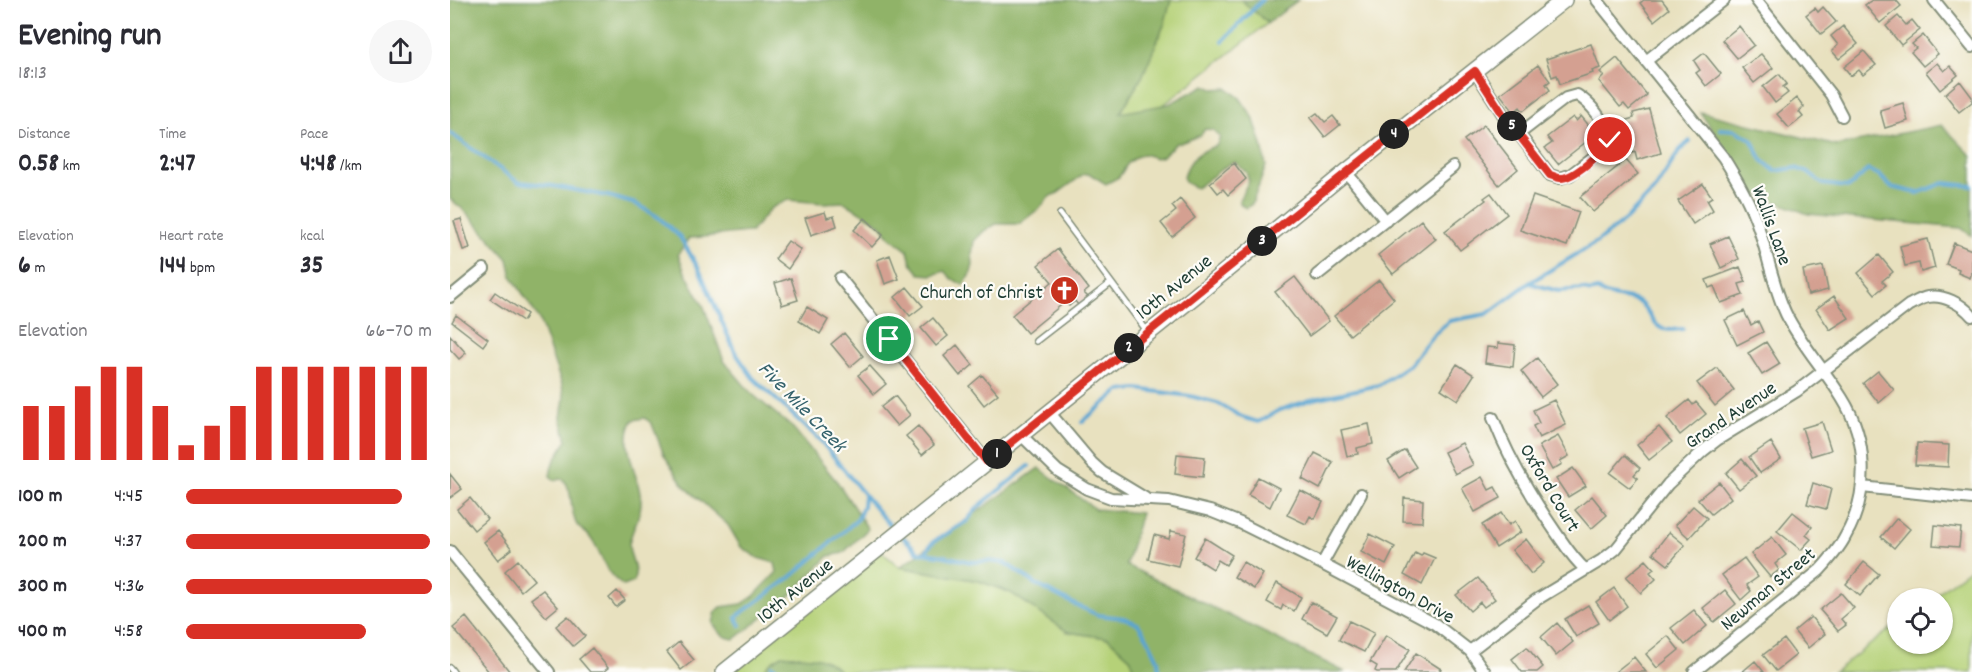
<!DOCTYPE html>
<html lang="en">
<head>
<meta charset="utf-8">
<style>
	:root { --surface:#fff; --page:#f7f7f7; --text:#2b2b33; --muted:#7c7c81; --accent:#d93025 }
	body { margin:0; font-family:Dekko,sans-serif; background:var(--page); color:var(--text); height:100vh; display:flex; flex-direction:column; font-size:22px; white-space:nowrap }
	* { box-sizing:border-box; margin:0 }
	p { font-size:20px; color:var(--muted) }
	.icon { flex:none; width:33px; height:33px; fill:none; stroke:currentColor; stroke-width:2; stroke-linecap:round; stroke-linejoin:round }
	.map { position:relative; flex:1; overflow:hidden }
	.panel { display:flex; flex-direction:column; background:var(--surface); width:450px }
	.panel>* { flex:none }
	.controls { position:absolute; left:1437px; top:588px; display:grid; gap:12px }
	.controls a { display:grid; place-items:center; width:66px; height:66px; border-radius:50%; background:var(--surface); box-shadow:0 2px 4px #0004; font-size:30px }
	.pin { position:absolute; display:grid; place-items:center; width:51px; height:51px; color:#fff; margin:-26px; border:3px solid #fff; border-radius:50%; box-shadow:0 2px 6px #0007 }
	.km { position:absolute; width:30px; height:30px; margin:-15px; border-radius:50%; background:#222; color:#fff; font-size:16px; line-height:30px; text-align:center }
	.round { display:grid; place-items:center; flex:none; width:63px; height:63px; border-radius:32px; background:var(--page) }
	.headline { display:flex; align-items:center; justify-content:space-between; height:102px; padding:0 18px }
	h1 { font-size:33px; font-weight:800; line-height:45px }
	.metrics { display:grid; grid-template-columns:repeat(3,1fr); gap:9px; height:102px; padding:6px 18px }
	.metrics div { display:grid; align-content:center }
	.metrics b { font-size:26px; font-weight:800 }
	.metrics small { font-size:16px; font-weight:400 }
	.metrics p { font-size:16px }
	.chart { height:168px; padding:12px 18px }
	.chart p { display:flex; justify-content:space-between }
	.chart svg { width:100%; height:108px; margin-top:6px; stroke:var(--accent); stroke-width:6 }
	ul { padding:0 18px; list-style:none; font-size:20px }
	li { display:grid; grid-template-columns:96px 72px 1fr; align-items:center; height:45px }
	li i { height:15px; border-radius:8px; background:var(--accent) }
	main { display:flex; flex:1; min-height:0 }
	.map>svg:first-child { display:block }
</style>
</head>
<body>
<main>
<section class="panel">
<div class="headline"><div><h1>Evening run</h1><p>18:13</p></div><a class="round"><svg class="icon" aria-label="share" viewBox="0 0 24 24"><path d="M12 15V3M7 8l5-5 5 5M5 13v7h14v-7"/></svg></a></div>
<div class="metrics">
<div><p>Distance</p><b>0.58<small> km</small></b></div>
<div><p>Time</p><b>2:47</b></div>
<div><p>Pace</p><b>4:48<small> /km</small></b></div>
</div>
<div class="metrics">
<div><p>Elevation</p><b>6<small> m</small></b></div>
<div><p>Heart rate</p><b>144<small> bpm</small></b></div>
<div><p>kcal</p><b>35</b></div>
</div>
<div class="chart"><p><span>Elevation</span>66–70 m</p>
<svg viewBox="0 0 160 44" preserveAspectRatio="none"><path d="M5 44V22M15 44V22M25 44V14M35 44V6M45 44V6M55 44V22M65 44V38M75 44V30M85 44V22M95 44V6M105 44V6M115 44V6M125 44V6M135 44V6M145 44V6M155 44V6"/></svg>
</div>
<ul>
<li><b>100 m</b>4:45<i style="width:88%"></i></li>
<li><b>200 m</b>4:37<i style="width:99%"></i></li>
<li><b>300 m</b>4:36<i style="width:100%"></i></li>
<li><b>400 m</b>4:58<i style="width:73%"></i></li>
</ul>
</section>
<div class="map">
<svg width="1522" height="672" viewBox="0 0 1522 672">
	<rect width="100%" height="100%" fill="#fdfcf7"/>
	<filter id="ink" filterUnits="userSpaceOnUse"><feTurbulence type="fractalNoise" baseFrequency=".0167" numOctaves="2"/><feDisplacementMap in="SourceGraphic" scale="12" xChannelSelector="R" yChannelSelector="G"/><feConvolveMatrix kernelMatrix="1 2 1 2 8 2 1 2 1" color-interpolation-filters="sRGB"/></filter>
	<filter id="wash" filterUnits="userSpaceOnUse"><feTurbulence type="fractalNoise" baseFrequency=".008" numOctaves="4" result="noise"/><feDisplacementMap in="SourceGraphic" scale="24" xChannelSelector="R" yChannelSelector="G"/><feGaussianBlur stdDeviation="1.35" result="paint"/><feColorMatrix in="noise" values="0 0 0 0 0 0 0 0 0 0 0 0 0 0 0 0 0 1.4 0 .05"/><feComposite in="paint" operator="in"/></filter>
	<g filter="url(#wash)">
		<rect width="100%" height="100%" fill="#e8e1bf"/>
		<path fill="#b5d178" stroke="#6a8756" stroke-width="1.5" d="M 721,0 L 791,0 L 818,23 L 712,106 L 670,114 L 692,77 L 714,25 Z
			M 428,549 L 450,567 L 529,581 L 561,593 L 618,632 L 658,638 L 681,659 L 684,672 L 274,672 Z
			M 1522,567 L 1522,672 L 1384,672 L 1447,624 L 1448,644 L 1492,644 L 1492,598 L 1481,598 Z"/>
		<path fill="#90b368" stroke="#58784e" stroke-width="1.5" d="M 0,0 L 721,0 L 714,25 L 692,77 L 670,113 L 719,104 L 755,85 L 763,89 L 777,88 L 790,98 L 803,117 L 812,145 L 816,166 L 802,204 L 796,208 L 791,205 L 789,200 L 799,181 L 796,172 L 785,162 L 779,164 L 746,188 L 736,183 L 733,177 C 741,157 747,153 767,145 L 770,137 L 763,130 L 755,129 L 751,135 L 730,143 L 726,143 L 713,156 L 706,158 L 693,154 L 686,157 L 678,163 L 669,177 L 656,184 L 640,174 L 634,174 L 608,193 L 599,197 L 591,207 L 569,224 L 546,224 L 534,231 L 524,241 L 522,254 L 523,265 L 520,276 L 513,285 L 502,279 L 495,271 L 482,275 L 470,274 L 461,263 L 458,251 L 440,237 L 430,224 L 394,202 L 373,203 L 337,200 L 321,208 L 301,232 C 280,233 260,237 239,238 L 228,254 L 234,270 L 254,307 L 274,361 L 301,393 L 343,428 L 388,483 L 418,529 L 393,553 L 379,556 L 341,595 L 285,639 C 274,638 269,633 263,623 L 266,612 L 271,607 L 292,604 L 304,596 L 327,572 L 325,563 L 308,558 L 291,547 L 278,525 L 234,486 L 214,455 L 202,424 L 195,418 L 183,420 C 168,445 190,475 191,501 C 192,516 179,534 179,546 C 180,561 188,564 184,582 L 174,586 C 152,572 154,555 139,536 C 135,531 128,529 126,523 C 119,508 124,491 113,479 L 105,480 L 100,476 L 102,465 L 117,440 L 111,418 L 114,398 L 112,385 L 89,319 L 62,277 L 58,259 L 15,211 L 0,199 Z
			M 791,0 L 848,0 L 818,23 Z
			M 1250,112 L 1387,146 L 1492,125 L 1522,156 L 1522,236 L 1511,228 L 1358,214 L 1304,193 Z
			M 589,468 L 645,509 L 691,513 L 676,565 L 895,672 L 684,672 L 681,659 L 658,638 L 618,632 L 561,593 L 529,581 L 450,567 Z
			M 332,655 C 353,657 376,653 390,672 L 314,672 C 316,664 325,659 332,655 Z"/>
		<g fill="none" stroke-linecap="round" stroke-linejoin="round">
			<path stroke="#58a4d1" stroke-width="4" d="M 773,41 L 812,0
				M 1270,129 L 1285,130 L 1301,139 L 1312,160 L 1325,171 L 1345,168 L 1357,172 L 1373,184 L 1399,187 L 1418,170 L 1429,175 L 1441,187 L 1468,193 L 1494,183 L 1522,186
				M 0,133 L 68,182 L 97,185 L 158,196 L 186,204 L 208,217 L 230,237 L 249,269 L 285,352 L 303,378 L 370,440 L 430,514 L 445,530
				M 1079,283 L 1108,291 L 1134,289 L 1140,292 L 1147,290 C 1160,299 1177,296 1188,302 C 1199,307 1201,326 1214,329 C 1219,331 1227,329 1233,329
				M 632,422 L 669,391 L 687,389 L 740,396 L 767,403 L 792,417 L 808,422 L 830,410 L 860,400 L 929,385 L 959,365 L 983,335 L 999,321 L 1037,314 L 1079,283 L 1147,242 L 1176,219 L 1205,189 L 1230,150 L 1240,141
				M 451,535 L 468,552 L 494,556 L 521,562 L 538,561 L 555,563 L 589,586 L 626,605 L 648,615 L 674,618 L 688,624 L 698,639 L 708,660 L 709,672
				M 475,553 L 483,542 L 517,521 L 528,507 L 579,466
				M 290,625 L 286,617 L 341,577 L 408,519 L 413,506 L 414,496
				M 322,666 L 331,672"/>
		</g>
		<g id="blocks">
			<path fill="#d4a091" d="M 1194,0 L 1212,0 L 1219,9 L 1204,21 L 1190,3 Z
				M 1422,0 L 1446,0 L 1451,6 L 1430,23 L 1415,5 Z
				M 1373,7 L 1386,22 L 1371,34 L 1356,15 L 1365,8 L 1368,12 Z
				M 1448,16 L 1456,25 L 1462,20 L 1470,30 L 1451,45 L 1436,26 Z
				M 1289,26 L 1304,45 L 1287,58 L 1272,40 Z
				M 1393,26 L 1408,44 L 1389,59 L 1382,51 L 1388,45 L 1381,36 Z
				M 1473,35 L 1488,54 L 1473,66 L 1461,52 L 1466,48 L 1462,44 Z
				M 1141,44 L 1150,68 L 1142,71 L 1143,73 L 1110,84 L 1107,75 L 1102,77 L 1096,59 Z
				M 1414,51 L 1426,65 L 1413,75 L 1409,70 L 1401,76 L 1394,67 Z
				M 1254,53 L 1271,74 L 1256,86 L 1246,73 L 1250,70 L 1244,61 Z
				M 1311,54 L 1323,68 L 1304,83 L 1292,68 Z
				M 1167,58 L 1197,95 L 1179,110 L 1174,104 L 1170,107 L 1149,81 L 1154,76 L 1150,72 Z
				M 1487,63 L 1494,71 L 1500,66 L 1508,75 L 1490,90 L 1476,72 Z
				M 1088,65 L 1100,81 L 1096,84 L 1100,90 L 1073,111 L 1070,107 L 1064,112 L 1050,94 Z
				M 1329,74 L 1337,84 L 1333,87 L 1338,93 L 1325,103 L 1313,87 Z
				M 1510,81 L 1522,97 L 1522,102 L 1509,112 L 1495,94 Z
				M 1347,98 L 1354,107 L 1349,112 L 1353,117 L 1339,128 L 1327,114 Z
				M 1453,103 L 1458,121 L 1435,128 L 1430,110 Z
				M 1199,109 L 1211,153 L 1187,160 L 1185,152 L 1182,153 L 1173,121 L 1184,118 L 1183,113 Z
				M 867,113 L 875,122 L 883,116 L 890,125 L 875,137 L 860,118 Z
				M 1131,116 L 1146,134 L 1108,164 L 1095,148 L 1102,143 L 1097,137 L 1123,117 L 1126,121 Z
				M 1034,125 L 1068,169 L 1049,185 L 1014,140 Z
				M 1176,160 L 1188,174 L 1143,212 L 1130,197 Z
				M 784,163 L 796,179 L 778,195 L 773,189 L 768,193 L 760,183 Z
				M 1253,184 L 1262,197 L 1257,200 L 1263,210 L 1243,224 L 1228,201 Z
				M 1041,193 L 1057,214 L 1010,250 L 995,231 L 1036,200 L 1034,198 Z
				M 1083,196 L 1129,212 L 1117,246 L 1070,230 Z
				M 730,199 L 745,218 L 722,237 L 711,223 L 726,211 L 722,206 Z
				M 375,212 L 377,218 L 384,216 L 387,226 L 361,235 L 355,218 Z
				M 415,218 L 433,235 L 422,247 L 404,230 Z
				M 11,219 L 20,248 L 13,250 L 4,221 Z
				M 971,220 L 986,239 L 943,274 L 928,255 Z
				M 1278,236 L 1289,259 L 1271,268 L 1260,244 Z
				M 1478,239 L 1485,268 L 1471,272 L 1469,263 L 1455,266 L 1450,246 Z
				M 338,241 L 351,250 L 338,269 L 325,259 Z
				M 1504,243 L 1522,250 L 1522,272 L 1520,278 L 1508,273 L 1509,269 L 1496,264 Z
				M 608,249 L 639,289 L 634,293 L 638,297 L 628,305 L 625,301 L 619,306 L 615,302 L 577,333 L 562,315 L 602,282 L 588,265 Z
				M 440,255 L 449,279 L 435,284 L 427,260 Z
				M 1429,255 L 1443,272 L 1432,281 L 1436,285 L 1425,294 L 1408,273 Z
				M 1373,266 L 1378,290 L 1358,295 L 1353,270 Z
				M 1290,267 L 1296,282 L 1289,284 L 1293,295 L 1271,303 L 1264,286 L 1259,288 L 1256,280 Z
				M 845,277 L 879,321 L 859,336 L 825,292 Z
				M 341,278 L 348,300 L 332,305 L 325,283 Z
				M 929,280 L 944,299 L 900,335 L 884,316 Z
				M 457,287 L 473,306 L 460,316 L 445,297 Z
				M 45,292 L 77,314 L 73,321 L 40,299 Z
				M 1384,296 L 1399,318 L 1380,330 L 1366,309 Z
				M 357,307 L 378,320 L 370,334 L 349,321 Z
				M 1294,311 L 1301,325 L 1308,321 L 1313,332 L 1287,345 L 1275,320 Z
				M 6,315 L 38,339 L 33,346 L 2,322 Z
				M 483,318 L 498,336 L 486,346 L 471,328 Z
				M 394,333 L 413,356 L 400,367 L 381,344 Z
				M 0,335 L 16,353 L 9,359 L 0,349 Z
				M 1316,342 L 1330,364 L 1312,375 L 1298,353 Z
				M 1048,343 L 1065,345 L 1063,367 L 1035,363 L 1037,347 L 1048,348 Z
				M 507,345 L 523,365 L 510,376 L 494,356 Z
				M 1087,358 L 1107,384 L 1091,397 L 1071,371 Z
				M 1007,364 L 1024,375 L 1008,400 L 991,389 Z
				M 420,366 L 436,384 L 424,394 L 408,375 Z
				M 1267,368 L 1284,390 L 1265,406 L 1247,383 Z
				M 1428,371 L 1444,390 L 1429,403 L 1413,383 Z
				M 532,375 L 548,394 L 534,405 L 519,386 Z
				M 445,396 L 460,415 L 447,426 L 431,407 Z
				M 1104,400 L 1116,425 L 1089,438 L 1083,426 L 1089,423 L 1083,410 Z
				M 1239,400 L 1243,405 L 1246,402 L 1256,414 L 1230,435 L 1217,418 Z
				M 1372,422 L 1381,450 L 1361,456 L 1352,428 Z
				M 919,424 L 923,444 L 907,448 L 908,454 L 897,456 L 891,430 Z
				M 468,426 L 484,445 L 472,455 L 456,436 Z
				M 1209,427 L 1222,442 L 1199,460 L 1187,445 Z
				M 1108,436 L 1119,456 L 1110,461 L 1112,464 L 1102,470 L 1089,446 Z
				M 1321,442 L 1331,459 L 1310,473 L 1299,457 Z
				M 1012,443 L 1023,465 L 1005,474 L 994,452 Z
				M 1467,443 L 1499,445 L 1498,467 L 1465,465 Z
				M 955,450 L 966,467 L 949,478 L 938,461 Z
				M 865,453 L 883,462 L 870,489 L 852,479 Z
				M 727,454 L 755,457 L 753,477 L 725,474 Z
				M 1175,455 L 1190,468 L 1184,475 L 1188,478 L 1180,488 L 1160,473 Z
				M 1292,459 L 1306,476 L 1289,489 L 1276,473 Z
				M 1123,468 L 1136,486 L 1118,497 L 1106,479 Z
				M 0,474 L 12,489 L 0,498 Z
				M 808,477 L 829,488 L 820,507 L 798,495 Z
				M 1032,477 L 1039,490 L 1045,487 L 1051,498 L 1025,512 L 1012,488 Z
				M 1269,482 L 1281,498 L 1261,514 L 1248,499 Z
				M 1363,483 L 1381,489 L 1376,509 L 1357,504 Z
				M 850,490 L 873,502 L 865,519 L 860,516 L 856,524 L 837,515 Z
				M 1142,496 L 1157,515 L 1141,529 L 1125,510 Z
				M 20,498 L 37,519 L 24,530 L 7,509 Z
				M 954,498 L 973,500 L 972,522 L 953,521 Z
				M 1243,506 L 1257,518 L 1239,538 L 1225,525 Z
				M 1343,512 L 1362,527 L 1356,535 L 1361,539 L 1351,550 L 1327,531 Z
				M 1051,513 L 1059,525 L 1065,521 L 1071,532 L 1046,548 L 1032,525 Z
				M 1447,518 L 1460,529 L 1444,548 L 1431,537 Z
				M 1485,525 L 1511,528 L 1509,547 L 1483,545 Z
				M 48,531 L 62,549 L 48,560 L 34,542 Z
				M 721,531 L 736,534 L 728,566 L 698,559 L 704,535 L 719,539 Z
				M 1219,532 L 1235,545 L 1218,565 L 1203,553 Z
				M 920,534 L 945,547 L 936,565 L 911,552 Z
				M 1322,537 L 1336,555 L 1325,564 L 1329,570 L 1320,577 L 1301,554 Z
				M 755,538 L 782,555 L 776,565 L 768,560 L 763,569 L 744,557 Z
				M 1076,539 L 1094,563 L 1081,574 L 1062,550 Z
				M 965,553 L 971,556 L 973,553 L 985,558 L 972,585 L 954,575 Z
				M 1294,558 L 1308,577 L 1297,585 L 1301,591 L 1291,600 L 1272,575 Z
				M 68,560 L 84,580 L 71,591 L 55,571 Z
				M 1196,560 L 1204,569 L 1200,572 L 1206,579 L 1191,593 L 1176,577 Z
				M 793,562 L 813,574 L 804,589 L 784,577 Z
				M 1414,562 L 1429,574 L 1410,596 L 1396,584 Z
				M 1028,578 L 1045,599 L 1034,607 L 1030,602 L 1020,611 L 1006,595 Z
				M 827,583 L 851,597 L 844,611 L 833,605 L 831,610 L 817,602 Z
				M 1164,588 L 1177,606 L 1159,620 L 1146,602 Z
				M 93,590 L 108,607 L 96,617 L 81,599 Z
				M 1275,590 L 1286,604 L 1264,622 L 1253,608 Z
				M 167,591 L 175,600 L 166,607 L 159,598 Z
				M 1391,593 L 1404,608 L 1391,619 L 1396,625 L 1388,631 L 1370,610 Z
				M 861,602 L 887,616 L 877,633 L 852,619 Z
				M 1138,605 L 1149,623 L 1126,637 L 1115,619 Z
				M 1244,610 L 1257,626 L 1235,645 L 1221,628 Z
				M 118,616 L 135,636 L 123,646 L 106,626 Z
				M 16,617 L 60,672 L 39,672 L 3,628 Z
				M 1361,617 L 1375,634 L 1358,648 L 1344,631 Z
				M 899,621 L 924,633 L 914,652 L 889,640 Z
				M 1107,623 L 1123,642 L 1106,656 L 1091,637 Z
				M 936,635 L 960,649 L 946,672 L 927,672 L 925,671 L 927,666 L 920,662 Z
				M 1218,636 L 1229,650 L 1207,668 L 1196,654 Z
				M 1334,639 L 1346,655 L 1326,671 L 1313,655 Z
				M 229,642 L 244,660 L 231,670 L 217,652 Z
				M 1077,647 L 1093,667 L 1087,672 L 1072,672 L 1062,659 Z
				M 142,648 L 158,668 L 153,672 L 140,672 L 129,659 Z
				M 966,653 L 991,669 L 988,672 L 954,672 Z
				M 1184,657 L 1196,672 L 1165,672 Z
				M 1305,661 L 1314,672 L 1292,672 Z"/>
		</g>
	</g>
	<g filter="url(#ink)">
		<use href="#blocks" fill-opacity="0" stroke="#848f7a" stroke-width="1.5"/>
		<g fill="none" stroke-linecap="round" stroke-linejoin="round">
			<defs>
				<path id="lane" d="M 610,214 L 697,331
					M 586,341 L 661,283
					M 0,668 L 3,672"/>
				<path id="street" d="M 1147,0 L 1273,157 C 1287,179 1300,202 1308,226 C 1318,255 1323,286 1336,314 C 1351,344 1374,369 1392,398 C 1418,439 1420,494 1395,537 C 1389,549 1379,560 1370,570 L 1244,672
					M 1306,0 L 1381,95 L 1392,116
					M 1484,0 L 1522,47
					M 1196,61 L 1274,0
					M 1025,71 L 1054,116 L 1069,134
					M 1127,95 C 1143,105 1154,122 1160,139 L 1154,149 L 1120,175 L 1110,178 L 1100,175 L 1069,134 L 1116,98 Z
					M 896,172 L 936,221
					M 867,275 L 1003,167
					M 390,278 L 537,462
					M 0,297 L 34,269
					M 599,412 L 642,463 L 652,472 L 695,498
					M 1043,418 C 1059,459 1082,498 1107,534 C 1116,547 1124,560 1136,570
					M 571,435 L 608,471 L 637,489 L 661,498 L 719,501 L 760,511 L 790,523 L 872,564 L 985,624 L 1020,651 L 1035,672
					M 1412,487 L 1522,499
					M 0,551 L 99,672
					M 872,564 L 911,494
					M 1020,651 L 1086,600 L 1152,560 L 1166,549 L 1218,484 L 1253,451 L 1267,440 L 1347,391 L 1459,305 C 1465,302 1472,298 1478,297 C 1493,294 1512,304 1522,316"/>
				<path id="secondary" d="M 274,672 L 745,296 L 896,172 L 1114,0"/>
			</defs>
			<use href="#lane" stroke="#848f7a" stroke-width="8"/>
			<use href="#street" stroke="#848f7a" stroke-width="14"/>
			<use href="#secondary" stroke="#848f7a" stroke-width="18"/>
			<use href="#lane" stroke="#fff" stroke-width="5"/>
			<use href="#street" stroke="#fff" stroke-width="10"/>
			<use href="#secondary" stroke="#fff" stroke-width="15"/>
		</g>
	</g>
	<g fill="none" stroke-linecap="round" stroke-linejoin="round" filter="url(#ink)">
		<defs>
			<path id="route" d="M 439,339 L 537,462 C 700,332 861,199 1025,71 L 1054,116 L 1100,175 C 1104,176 1107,178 1110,178 C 1124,179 1154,151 1160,140"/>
		</defs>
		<use href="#route" stroke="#fff" stroke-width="12"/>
		<use href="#route" stroke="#d93025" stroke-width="8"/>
	</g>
	<defs>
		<symbol id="church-disc" viewBox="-11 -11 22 22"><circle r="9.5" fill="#c8321e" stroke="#fdfcf7"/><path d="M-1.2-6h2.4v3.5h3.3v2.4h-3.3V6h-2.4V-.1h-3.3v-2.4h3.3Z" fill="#fff"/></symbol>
	</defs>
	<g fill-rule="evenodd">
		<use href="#church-disc" x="598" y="274" width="33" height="33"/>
	</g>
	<g text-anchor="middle" stroke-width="4.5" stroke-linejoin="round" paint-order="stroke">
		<g font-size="20" fill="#1f3d34" stroke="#fdfcf7">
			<text transform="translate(1323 225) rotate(70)" y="7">Wallis Lane</text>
			<text transform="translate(723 286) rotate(-39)" y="7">10th Avenue</text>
			<text transform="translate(1280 414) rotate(-34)" y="7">Grand Avenue</text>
			<text transform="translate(1101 487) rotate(59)" y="7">Oxford Court</text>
			<text transform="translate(951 588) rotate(29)" y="7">Wellington Drive</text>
			<text transform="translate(1317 588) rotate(-40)" y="7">Newman Street</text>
			<text transform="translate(344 590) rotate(-39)" y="7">10th Avenue</text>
		</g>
		<g font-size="20" fill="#1f3d34" stroke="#fdfcf7" text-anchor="end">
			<text x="593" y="298">Church of Christ</text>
		</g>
		<g font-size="21" font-style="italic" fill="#33616b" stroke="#fdfcf7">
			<text transform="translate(353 406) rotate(46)" y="7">Five Mile Creek</text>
		</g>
	</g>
</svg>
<div class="controls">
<a><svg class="icon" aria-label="locate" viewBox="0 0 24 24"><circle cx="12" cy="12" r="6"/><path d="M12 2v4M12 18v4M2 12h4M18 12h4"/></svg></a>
</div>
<div class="pin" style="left:439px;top:339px;background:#1e9e55"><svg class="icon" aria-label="arrive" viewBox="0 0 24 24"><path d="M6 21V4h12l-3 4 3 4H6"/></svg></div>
<div class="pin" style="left:1160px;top:140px;background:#d93025"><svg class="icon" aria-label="check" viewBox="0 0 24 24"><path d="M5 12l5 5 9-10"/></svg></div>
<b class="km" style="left:547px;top:454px">1</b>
<b class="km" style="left:679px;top:348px">2</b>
<b class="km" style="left:812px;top:241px">3</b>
<b class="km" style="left:944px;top:134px">4</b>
<b class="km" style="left:1062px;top:126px">5</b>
</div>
</main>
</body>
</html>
